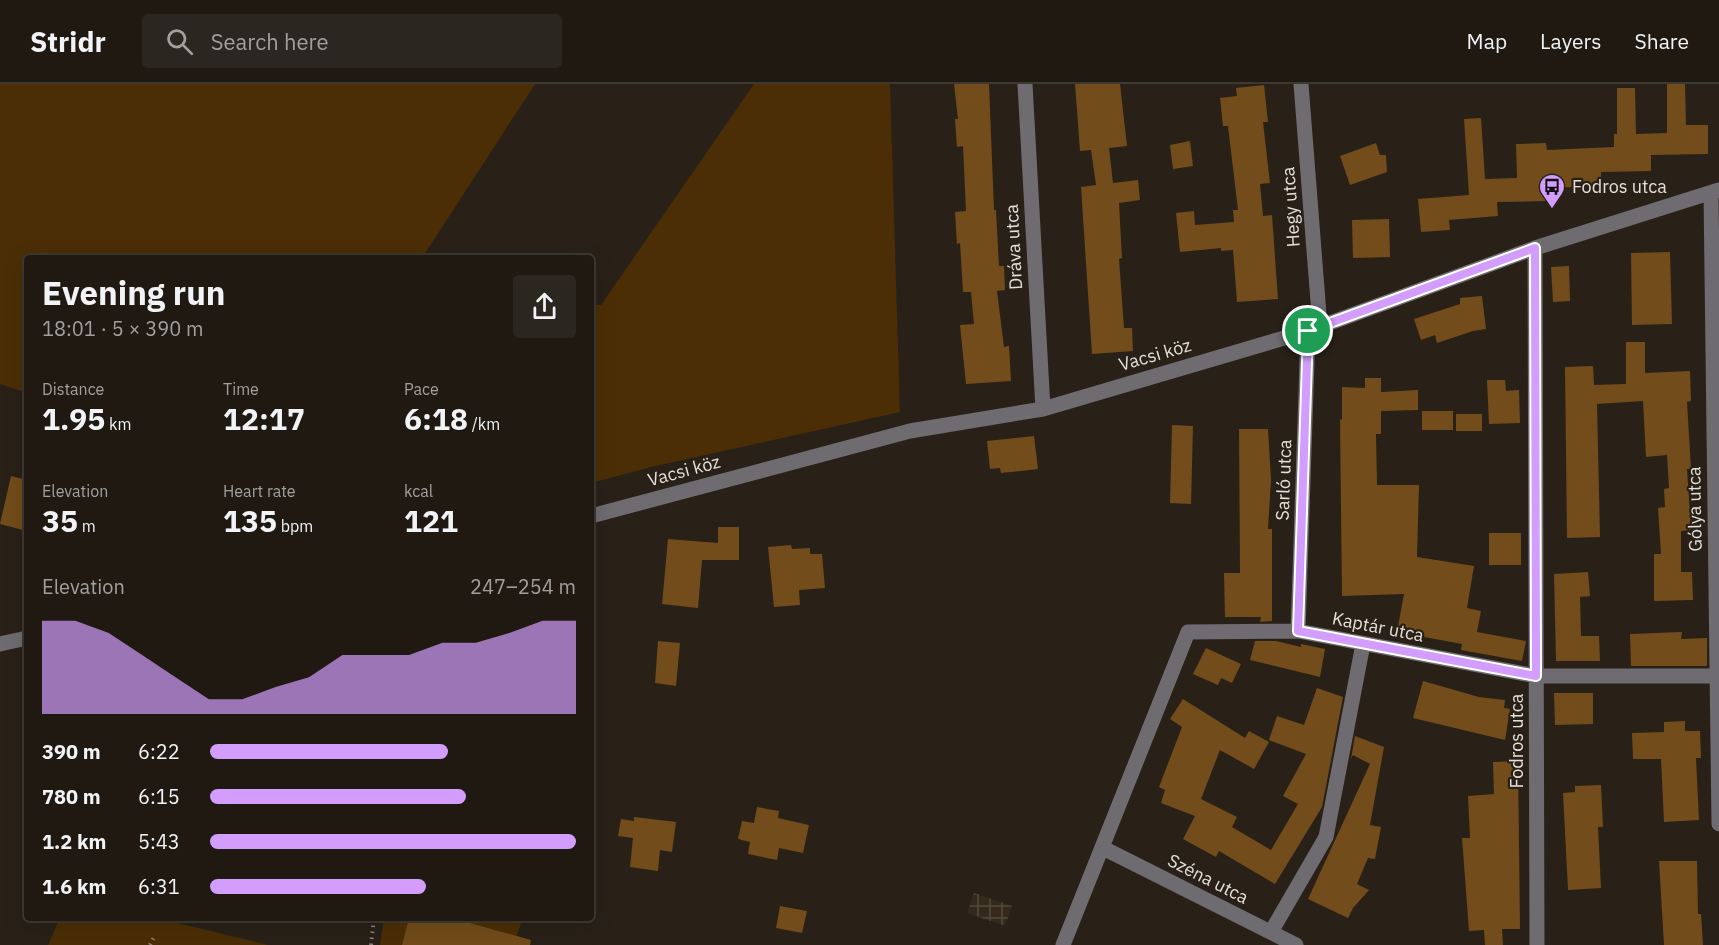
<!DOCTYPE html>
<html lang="en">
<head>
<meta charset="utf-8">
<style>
	:root { --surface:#1f1912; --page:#2c2620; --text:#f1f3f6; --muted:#a1a09f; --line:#3c3832; --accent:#d29dfd }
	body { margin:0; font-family:"IBM Plex Sans",sans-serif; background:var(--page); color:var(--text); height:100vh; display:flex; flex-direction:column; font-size:22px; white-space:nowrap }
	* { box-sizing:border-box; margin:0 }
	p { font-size:20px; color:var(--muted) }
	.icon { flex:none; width:33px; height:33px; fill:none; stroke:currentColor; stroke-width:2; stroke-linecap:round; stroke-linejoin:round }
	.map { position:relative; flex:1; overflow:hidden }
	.details { position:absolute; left:24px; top:171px; width:570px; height:666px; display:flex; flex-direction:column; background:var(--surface); border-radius:6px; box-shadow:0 6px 24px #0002,0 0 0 2px var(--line) }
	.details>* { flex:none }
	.pin { position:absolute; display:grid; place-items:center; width:51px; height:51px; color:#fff; margin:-26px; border:3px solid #fff; border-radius:50%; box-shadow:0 2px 6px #0007 }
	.round { display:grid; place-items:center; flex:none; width:63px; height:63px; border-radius:6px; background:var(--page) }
	.overview { display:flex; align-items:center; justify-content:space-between; height:102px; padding:0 18px }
	h1 { font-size:33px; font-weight:800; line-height:45px }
	.metrics { display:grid; grid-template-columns:repeat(3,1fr); gap:9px; height:102px; padding:6px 18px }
	.metrics div { display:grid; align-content:center }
	.metrics b { font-size:30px; font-weight:800 }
	.metrics small { font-size:16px; font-weight:400 }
	.metrics p { font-size:16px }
	.chart { height:168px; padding:12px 18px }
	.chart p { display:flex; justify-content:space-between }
	.chart svg { width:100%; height:108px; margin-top:6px; fill:var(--accent); opacity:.7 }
	ul { padding:0 18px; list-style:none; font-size:20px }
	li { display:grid; grid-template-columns:96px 72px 1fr; align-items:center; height:45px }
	li i { height:15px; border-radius:8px; background:var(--accent) }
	header { display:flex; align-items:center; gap:36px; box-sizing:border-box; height:84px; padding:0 30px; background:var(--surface); border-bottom:2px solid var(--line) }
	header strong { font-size:28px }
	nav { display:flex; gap:33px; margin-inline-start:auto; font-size:21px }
	.search { width:420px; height:54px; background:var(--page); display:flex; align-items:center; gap:15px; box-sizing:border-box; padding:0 21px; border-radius:6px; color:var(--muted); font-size:22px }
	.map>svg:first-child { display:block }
</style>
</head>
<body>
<header>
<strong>Stridr</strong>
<div class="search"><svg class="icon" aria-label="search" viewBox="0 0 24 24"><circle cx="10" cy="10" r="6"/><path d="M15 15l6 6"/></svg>Search here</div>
<nav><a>Map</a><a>Layers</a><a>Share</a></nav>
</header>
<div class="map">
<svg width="1719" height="861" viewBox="0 0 1719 861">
	<defs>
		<pattern id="industrial-grid" width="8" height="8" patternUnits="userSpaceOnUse" patternTransform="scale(1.5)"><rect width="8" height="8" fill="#35291b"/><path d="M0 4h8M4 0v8" fill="none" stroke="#52483c"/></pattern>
	</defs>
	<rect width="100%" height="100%" fill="#292118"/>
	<path fill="url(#industrial-grid)" d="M 974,809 L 1012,822 L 1005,842 L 967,829 Z"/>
	<path fill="#4b2e05" d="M 0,0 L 535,0 L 422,174 L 93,174 L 89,172 L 27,174 L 27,301 L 24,308 L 0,300 Z
		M 754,0 L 890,0 L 900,328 L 651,383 L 591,399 L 591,221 L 601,221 Z
		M 60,834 L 157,834 L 268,861 L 48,861 Z
		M 384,834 L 497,834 L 521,839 L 514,861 L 380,861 Z"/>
	<path fill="#724c1a" d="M 954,0 L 989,0 L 994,126 L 996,126 L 999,182 L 1004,182 L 1005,206 L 997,207 L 1004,263 L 1009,262 L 1011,297 L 966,300 L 960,241 L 974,240 L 971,208 L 963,208 L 960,159 L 957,160 L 955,128 L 966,127 L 963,62 L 957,63 L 955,35 L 958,35 Z
		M 1075,0 L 1120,0 L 1127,62 L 1109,64 L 1113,99 L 1138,96 L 1140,116 L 1119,119 L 1122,174 L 1119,175 L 1124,244 L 1132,244 L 1133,267 L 1092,270 L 1081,103 L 1096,101 L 1091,66 L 1080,67 Z
		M 1667,0 L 1685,0 L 1686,41 L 1708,41 L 1708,70 L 1651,71 L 1651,87 L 1601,88 L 1601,102 L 1547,104 L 1548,117 L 1497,118 L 1498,132 L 1449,136 L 1450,146 L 1421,148 L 1418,115 L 1469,111 L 1464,35 L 1481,34 L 1485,95 L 1517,94 L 1516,60 L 1546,59 L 1547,66 L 1614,63 L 1614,50 L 1617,50 L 1617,4 L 1635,4 L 1636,50 L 1667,49 Z
		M 1264,1 L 1268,38 L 1263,38 L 1270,99 L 1260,100 L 1263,132 L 1272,131 L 1278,215 L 1237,218 L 1233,166 L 1221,167 L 1221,164 L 1180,168 L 1176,129 L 1194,127 L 1195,141 L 1234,138 L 1233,126 L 1238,126 L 1228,42 L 1223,42 L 1220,14 L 1237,12 L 1236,4 Z
		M 1190,57 L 1193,82 L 1173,85 L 1170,61 Z
		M 1376,59 L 1380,71 L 1386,71 L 1387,88 L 1350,101 L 1340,72 Z
		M 1389,135 L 1390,173 L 1353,174 L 1352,136 Z
		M 1670,168 L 1672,240 L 1632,241 L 1631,169 Z
		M 1569,182 L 1570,217 L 1553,218 L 1551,183 Z
		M 1482,212 L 1486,245 L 1473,247 L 1437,259 L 1435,251 L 1421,256 L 1414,235 L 1460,220 L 1460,214 Z
		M 1626,258 L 1645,258 L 1645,289 L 1690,287 L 1691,317 L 1687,318 L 1691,385 L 1687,385 L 1691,446 L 1681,447 L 1681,488 L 1692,488 L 1693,516 L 1654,517 L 1654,470 L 1661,470 L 1658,424 L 1665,423 L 1664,405 L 1669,404 L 1667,371 L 1646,373 L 1643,317 L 1597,320 L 1600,453 L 1567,454 L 1565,283 L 1593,282 L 1594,301 L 1626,300 Z
		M 1365,294 L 1381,294 L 1381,308 L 1418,306 L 1418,326 L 1381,327 L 1381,350 L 1376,350 L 1377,401 L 1419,401 L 1417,473 L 1474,482 L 1467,524 L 1481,527 L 1477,548 L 1526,557 L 1522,577 L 1461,566 L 1462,560 L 1397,548 L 1404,510 L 1342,512 L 1340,336 L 1342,335 L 1342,303 L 1365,304 Z
		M 1487,296 L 1505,296 L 1506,307 L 1519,306 L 1520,339 L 1489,340 Z
		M 1422,327 L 1453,327 L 1453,346 L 1422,346 Z
		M 1456,330 L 1482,330 L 1482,347 L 1456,347 Z
		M 1172,341 L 1193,342 L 1191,420 L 1170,419 Z
		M 1239,345 L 1268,345 L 1271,396 L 1268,445 L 1272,445 L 1272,537 L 1260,538 L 1261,533 L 1225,533 L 1224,489 L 1240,489 Z
		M 1034,352 L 1038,385 L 1001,389 L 1000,384 L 990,385 L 987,357 Z
		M 11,392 L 27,396 L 27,432 L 23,446 L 0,440 Z
		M 718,443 L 739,443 L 739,476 L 702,476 L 698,524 L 662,520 L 668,455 L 718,459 Z
		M 1489,449 L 1521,449 L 1521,481 L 1489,481 Z
		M 791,461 L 792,465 L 810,464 L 810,470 L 822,470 L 825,504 L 799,506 L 800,521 L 774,523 L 768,463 Z
		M 1588,488 L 1590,512 L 1580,513 L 1581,552 L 1599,552 L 1600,577 L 1556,577 L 1554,490 Z
		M 1682,548 L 1681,555 L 1707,554 L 1707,582 L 1631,582 L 1630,550 Z
		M 658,557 L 680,559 L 676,602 L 655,599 Z
		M 1255,557 L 1276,557 L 1301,563 L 1301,560 L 1325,565 L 1320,593 L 1250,576 Z
		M 1206,564 L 1241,580 L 1232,599 L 1221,594 L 1218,601 L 1193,590 Z
		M 1423,597 L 1479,613 L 1505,616 L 1504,624 L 1510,625 L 1505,656 L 1413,634 Z
		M 1317,604 L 1343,613 L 1322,723 L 1275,800 L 1219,767 L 1216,773 L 1183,755 L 1195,732 L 1161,719 L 1165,706 L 1159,703 L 1182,643 L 1170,635 L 1183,615 L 1245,654 L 1249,647 L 1269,658 L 1254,685 L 1220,666 L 1201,715 L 1237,733 L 1232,743 L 1271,766 L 1298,720 L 1283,712 L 1306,670 L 1269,656 L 1277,632 L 1304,641 Z
		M 1554,609 L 1593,609 L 1593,640 L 1555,641 Z
		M 1685,637 L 1685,647 L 1700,647 L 1701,674 L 1696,674 L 1699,736 L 1664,738 L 1661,675 L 1633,675 L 1632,649 L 1664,648 L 1664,638 Z
		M 1355,652 L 1384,663 L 1370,741 L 1381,743 L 1375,775 L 1368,774 L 1357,800 L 1369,806 L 1353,824 L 1348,834 L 1308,815 L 1370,680 L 1353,671 L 1351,675 Z
		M 1518,677 L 1520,845 L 1502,845 L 1503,861 L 1485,861 L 1484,846 L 1469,847 L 1462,754 L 1470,754 L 1468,712 L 1494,710 L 1493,678 Z
		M 1601,701 L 1603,743 L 1598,743 L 1601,804 L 1568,806 L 1563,709 L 1575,708 L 1575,702 Z
		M 757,723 L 779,727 L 778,734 L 809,741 L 803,769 L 779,764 L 777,776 L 748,770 L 750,758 L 738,755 L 742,737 L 754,739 Z
		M 634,733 L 676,738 L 672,768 L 660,766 L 658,787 L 630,783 L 633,754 L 618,752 L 621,735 L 634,737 Z
		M 1659,777 L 1697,777 L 1698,830 L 1701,830 L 1703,861 L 1664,861 Z
		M 780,822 L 807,827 L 802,849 L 776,844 Z
		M 409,834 L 452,834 L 531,856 L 530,861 L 402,861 Z"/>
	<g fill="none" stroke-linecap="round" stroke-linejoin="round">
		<path stroke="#89827b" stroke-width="4" stroke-dasharray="1.5 4.5" stroke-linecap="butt" d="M 150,861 L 155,851
			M 371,861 L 374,834"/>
		<path stroke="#6e6b71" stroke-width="15" d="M 1025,0 L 1043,325
			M 1301,0 L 1320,243
			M 1711,109 L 1719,740
			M 1535,164 L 1537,861
			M 591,432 L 910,347 L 1043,325 L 1308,247 L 1535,164 L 1719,106
			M 1298,547 L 1308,247
			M 0,560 L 27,554
			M 1103,764 L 1296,861
			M 1271,848 L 1326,753 L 1363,560
			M 1063,861 L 1188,548 L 1298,547 L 1536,592 L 1719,592"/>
	</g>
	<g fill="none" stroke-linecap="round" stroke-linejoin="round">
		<defs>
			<path id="route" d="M 1535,164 L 1536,592 L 1298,547 L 1308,247 Z"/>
		</defs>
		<use href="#route" stroke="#fff" stroke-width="12"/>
		<use href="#route" stroke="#d29dfd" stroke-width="8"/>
	</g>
	<defs>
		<symbol id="bus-pin" viewBox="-11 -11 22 30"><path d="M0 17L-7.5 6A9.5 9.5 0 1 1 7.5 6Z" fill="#d29dfd" stroke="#292118"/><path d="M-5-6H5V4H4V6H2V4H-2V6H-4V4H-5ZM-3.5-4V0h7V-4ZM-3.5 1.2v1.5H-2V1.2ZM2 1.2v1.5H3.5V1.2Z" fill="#111"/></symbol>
	</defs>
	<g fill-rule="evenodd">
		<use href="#bus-pin" x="1537" y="88" width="30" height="40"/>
	</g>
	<g text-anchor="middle" stroke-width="4.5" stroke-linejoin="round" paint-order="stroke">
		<g font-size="18" fill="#e5dfd9" stroke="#292118" text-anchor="start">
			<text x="1572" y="109">Fodros utca</text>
		</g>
		<g font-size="18" fill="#e5dfd9" stroke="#292118">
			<text transform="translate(1291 123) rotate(-94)" y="6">Hegy utca</text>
			<text transform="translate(1014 163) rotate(-93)" y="6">Dráva utca</text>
			<text transform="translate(1155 271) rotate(-16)" y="6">Vacsi köz</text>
			<text transform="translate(684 387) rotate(-15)" y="6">Vacsi köz</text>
			<text transform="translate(1284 396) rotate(-88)" y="6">Sarló utca</text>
			<text transform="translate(1695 425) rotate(-91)" y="6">Gólya utca</text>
			<text transform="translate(1378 543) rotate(11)" y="6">Kaptár utca</text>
			<text transform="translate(1517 657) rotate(-90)" y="6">Fodros utca</text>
			<text transform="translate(1208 795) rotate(27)" y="6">Széna utca</text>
		</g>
	</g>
</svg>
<div class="pin" style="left:1308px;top:247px;background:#1e9e55"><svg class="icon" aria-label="arrive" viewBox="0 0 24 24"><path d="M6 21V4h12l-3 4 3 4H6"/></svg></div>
<section class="details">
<div class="overview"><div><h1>Evening run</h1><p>18:01 · 5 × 390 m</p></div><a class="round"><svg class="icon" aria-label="share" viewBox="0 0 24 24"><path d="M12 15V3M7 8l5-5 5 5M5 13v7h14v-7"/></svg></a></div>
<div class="metrics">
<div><p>Distance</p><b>1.95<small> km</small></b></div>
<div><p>Time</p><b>12:17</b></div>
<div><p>Pace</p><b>6:18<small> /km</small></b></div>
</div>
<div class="metrics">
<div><p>Elevation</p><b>35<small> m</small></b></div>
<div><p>Heart rate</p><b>135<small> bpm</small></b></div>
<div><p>kcal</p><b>121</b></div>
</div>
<div class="chart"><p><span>Elevation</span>247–254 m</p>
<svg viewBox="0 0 160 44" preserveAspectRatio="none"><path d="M0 44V6L10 6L20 11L30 20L40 29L50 38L60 38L70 33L80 29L90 20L100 20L110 20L120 15L130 15L140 11L150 6L160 6V44z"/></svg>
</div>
<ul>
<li><b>390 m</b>6:22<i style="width:65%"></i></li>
<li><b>780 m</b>6:15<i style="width:70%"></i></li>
<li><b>1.2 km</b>5:43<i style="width:100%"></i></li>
<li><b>1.6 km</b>6:31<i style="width:59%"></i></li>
</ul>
</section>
</div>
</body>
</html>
